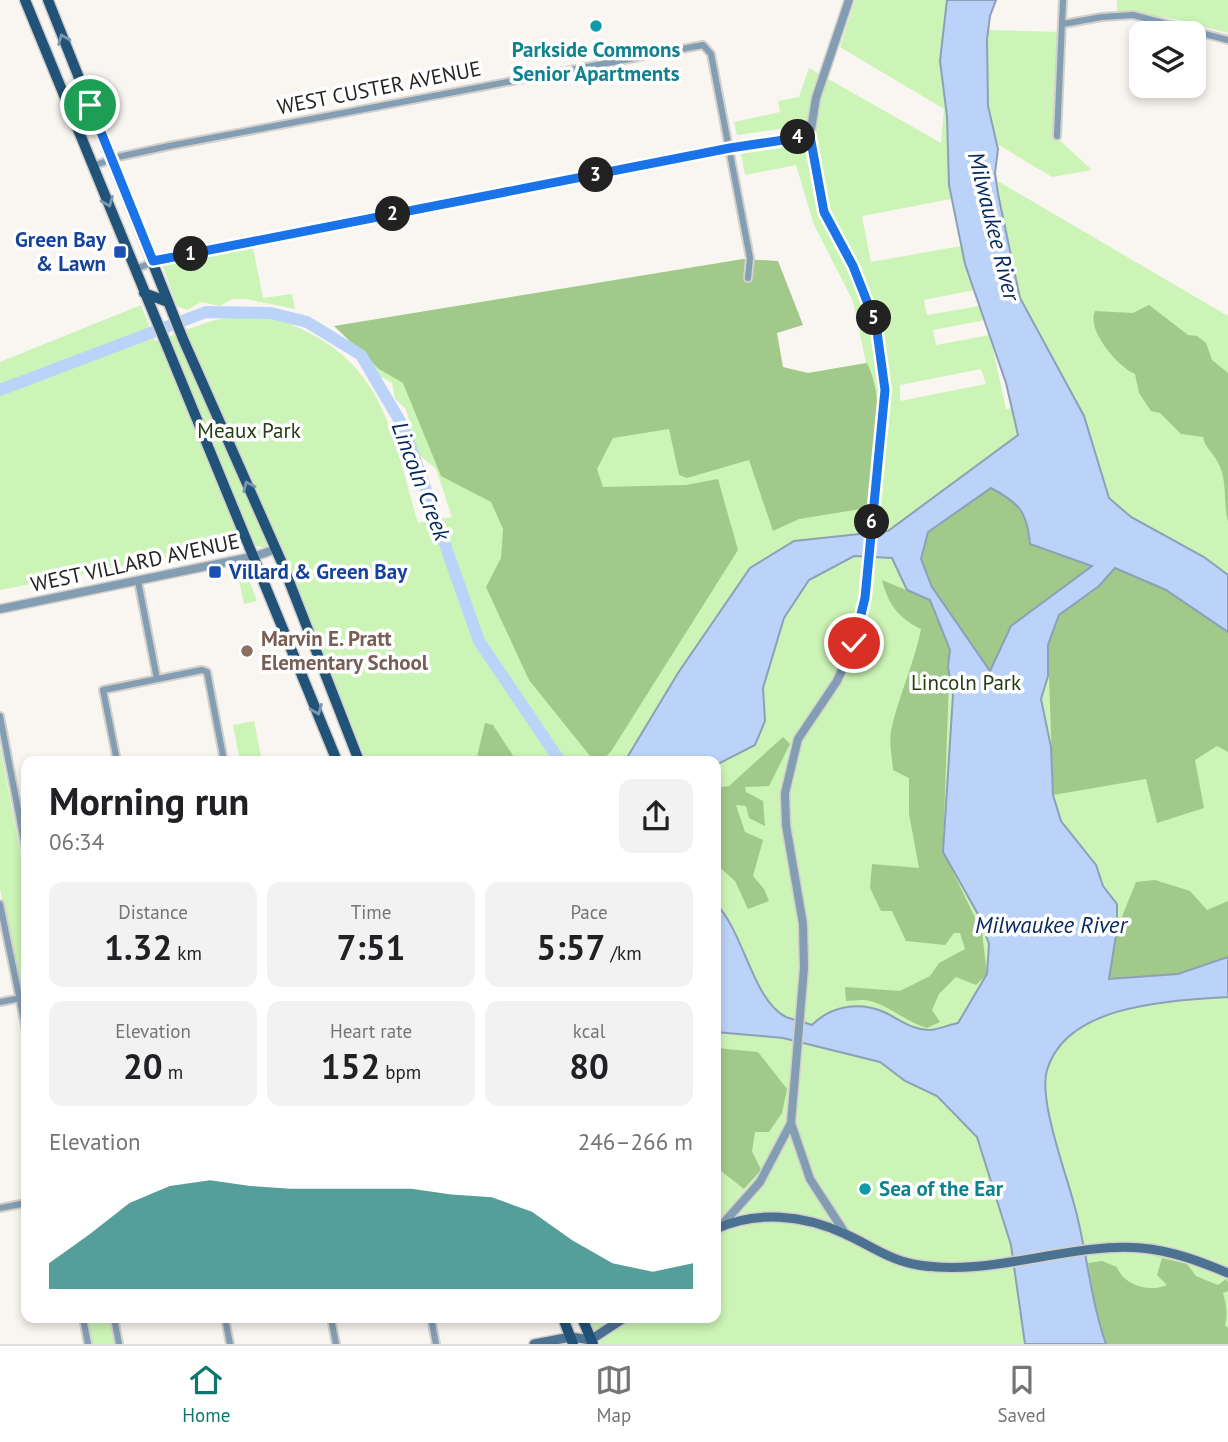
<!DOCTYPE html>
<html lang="en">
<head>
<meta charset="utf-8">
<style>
	:root { --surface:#fff; --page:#f2f2f2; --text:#202124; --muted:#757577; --line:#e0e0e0; --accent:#0f766e }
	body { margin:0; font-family:"PT Sans",sans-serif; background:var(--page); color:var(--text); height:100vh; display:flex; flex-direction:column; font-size:26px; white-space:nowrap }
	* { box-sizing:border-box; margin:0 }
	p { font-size:23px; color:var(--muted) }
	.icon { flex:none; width:38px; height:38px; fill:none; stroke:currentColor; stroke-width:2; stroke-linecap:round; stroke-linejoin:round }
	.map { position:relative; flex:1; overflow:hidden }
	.drawer { position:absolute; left:21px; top:756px; width:700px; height:567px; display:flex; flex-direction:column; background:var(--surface); border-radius:14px; box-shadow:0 4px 10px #0003 }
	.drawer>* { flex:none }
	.tools { position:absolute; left:1129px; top:21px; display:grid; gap:14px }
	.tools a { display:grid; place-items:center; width:77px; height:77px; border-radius:14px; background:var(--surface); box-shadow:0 4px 10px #0003; font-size:35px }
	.pin { position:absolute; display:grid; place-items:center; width:60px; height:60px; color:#fff; margin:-30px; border:4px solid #fff; border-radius:50%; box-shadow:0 2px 7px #0007 }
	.km { position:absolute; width:35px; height:35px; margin:-18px; border-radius:50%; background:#222; color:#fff; font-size:19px; line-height:35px; text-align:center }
	.round { display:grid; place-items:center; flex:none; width:74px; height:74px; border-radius:14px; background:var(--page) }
	.head { display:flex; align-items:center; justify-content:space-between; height:119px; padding:0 28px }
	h1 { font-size:38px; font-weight:700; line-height:52px }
	.metrics { display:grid; grid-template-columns:repeat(3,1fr); gap:10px; height:119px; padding:7px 28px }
	.metrics div { display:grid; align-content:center; border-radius:14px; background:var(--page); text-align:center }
	.metrics b { font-size:35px; font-weight:700 }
	.metrics small { font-size:19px; font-weight:400 }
	.metrics p { font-size:19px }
	.chart { height:196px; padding:14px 28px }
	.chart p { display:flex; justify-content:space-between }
	.chart svg { width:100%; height:126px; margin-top:7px; fill:var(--accent); opacity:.7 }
	.tab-bar { display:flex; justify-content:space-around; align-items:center; height:98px; border-top:2px solid var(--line); background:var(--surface); font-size:19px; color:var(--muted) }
	.tab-bar a { display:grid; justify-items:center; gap:4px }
	.tab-bar .selected { color:var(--accent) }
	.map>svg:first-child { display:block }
</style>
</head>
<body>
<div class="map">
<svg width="1228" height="1344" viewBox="0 0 1228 1344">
	<rect width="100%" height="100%" fill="#f9f5f1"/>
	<path fill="#ccf4b6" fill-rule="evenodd" d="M 855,0 L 947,0 L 990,16 L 989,30 L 1059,32 L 1054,135 L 1092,170 L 1052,177 L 992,141 L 948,172 L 951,199 L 862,216 L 871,262 L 961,246 L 974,290 L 924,300 L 927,315 L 980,306 L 985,320 L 933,330 L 936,345 L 990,335 L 1006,409 L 1014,408 L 989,176 L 1228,316 L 1228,1344 L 600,1344 L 588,1318 L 716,1318 L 716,761 L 366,761 L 281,549 L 236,544 L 0,590 L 0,362 L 141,305 L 155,341 C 186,332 221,313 253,315 C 275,316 293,325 313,335 C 388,375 396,449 418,523 L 452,517 L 436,469 L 418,454 L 406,409 L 395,399 L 392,383 L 378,375 L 349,333 L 743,259 L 760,346 L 758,382 L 866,363 L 853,301 L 814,225 L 796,165 L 745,175 L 741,154 L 794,146 L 795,127 L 737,135 L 734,122 L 780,112 L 778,101 L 799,97 L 809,68 L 941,143 L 944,109 L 840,47 ZM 981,369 L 986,384 L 900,401 L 900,385 Z
		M 1117,0 L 1228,0 L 1228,33 L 1169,18 L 1117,13 Z
		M 253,248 L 263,298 L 292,294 L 295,309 L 246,299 L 232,299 L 220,306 L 201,302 L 187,310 L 177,306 L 162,264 Z
		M 247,574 L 257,601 L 244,604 L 238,575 Z
		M 254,721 L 262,761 L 240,761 L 233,725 Z
		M 0,746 L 26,882 L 26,987 L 19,989 L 0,889 Z
		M 86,1318 L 109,1318 L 114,1344 L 91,1344 Z"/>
	<path fill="#a1c989" d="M 743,259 L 778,261 L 803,325 L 777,333 L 783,367 L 808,373 L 867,363 C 888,405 873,462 867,508 L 799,519 L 773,531 L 749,460 L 687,478 L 679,475 L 669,429 L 613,438 L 597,469 L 603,487 L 686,485 L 718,479 L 738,550 L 612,750 L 602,761 L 594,761 L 529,680 L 486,587 L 501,558 L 503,529 L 491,502 L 441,476 L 403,383 L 379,369 L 334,326 Z
		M 1149,305 L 1188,335 L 1197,336 L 1206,343 L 1212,360 L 1228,373 L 1228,522 C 1223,503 1228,478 1217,461 C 1212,451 1205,448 1203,437 L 1181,434 L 1160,413 L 1151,411 L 1139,393 L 1135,374 C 1118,367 1086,330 1095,311 L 1133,313 Z
		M 991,488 C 1019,503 1027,511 1030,544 L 1092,566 L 1011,626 L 990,672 L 932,587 L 921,559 L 928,532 Z
		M 1115,568 L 1166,590 L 1228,632 L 1228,752 L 1217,746 L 1195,760 L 1204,808 L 1157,823 L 1146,779 L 1053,795 L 1048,645 L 1059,615 L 1099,586 Z
		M 882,580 L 930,600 L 950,650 L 943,851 L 982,932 L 987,974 L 976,985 L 956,977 L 939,994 L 932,1010 L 940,1022 L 927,1028 C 906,1022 890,1006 870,1001 C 863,999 853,1001 846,1001 L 845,987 L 900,991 L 930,976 L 939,963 L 965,949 L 960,933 L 954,933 L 945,945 L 906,941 L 892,911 L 881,911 L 870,888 L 872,864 L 919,868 L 909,814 L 909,778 L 893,770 C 892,757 889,743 891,731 C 898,697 914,665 921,629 C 898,618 888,604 882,580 Z
		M 485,723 L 493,725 L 514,757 L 510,761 L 476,761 Z
		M 783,737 L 790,744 L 769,786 L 745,787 L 746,792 L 763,801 L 765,826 L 749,818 L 746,806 L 736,805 L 745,832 L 763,840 L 753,876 L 764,889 L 769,901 L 748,909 L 735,881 L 716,864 L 716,788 L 729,786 Z
		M 1155,880 L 1190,891 L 1207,910 L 1228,901 L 1228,957 L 1178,974 L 1109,980 L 1117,929 L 1136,882 Z
		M 716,1048 L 758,1052 L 787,1089 L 782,1113 L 769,1132 L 755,1132 L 752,1151 L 761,1170 L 744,1189 L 716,1167 Z
		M 1162,1258 L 1187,1264 L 1196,1276 L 1218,1285 L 1226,1279 L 1228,1282 L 1228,1291 L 1223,1293 C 1226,1303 1228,1314 1225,1325 L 1228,1328 L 1228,1344 L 1106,1344 L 1098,1322 L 1088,1263 L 1102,1261 L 1117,1267 C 1123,1285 1150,1293 1167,1285 L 1157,1275 Z"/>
	<path fill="#bbd3f8" stroke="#8e9fb8" stroke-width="2" fill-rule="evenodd" d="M 947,0 L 996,0 L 990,16 L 987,39 L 988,106 L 998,149 L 995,173 L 998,194 L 1020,298 L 1084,416 L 1109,498 L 1131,517 L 1204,557 L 1228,575 L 1228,632 L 1166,590 L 1115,568 L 1099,586 L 1059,615 L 1048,645 L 1048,676 L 1041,699 L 1051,747 L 1053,795 L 1061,821 L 1096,865 L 1103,886 L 1117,904 L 1117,929 L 1109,979 L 1178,974 L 1228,957 L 1228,997 C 1172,1001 1067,1003 1047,1070 C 1038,1099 1066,1173 1074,1204 C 1087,1250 1090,1299 1106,1344 L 1025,1344 L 1011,1245 L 977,1137 L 937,1096 L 905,1081 L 880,1062 L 783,1038 L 716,1032 L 716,904 C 744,932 753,1001 786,1017 C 794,1020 804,1022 812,1025 C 831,1006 859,1001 884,1012 C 899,1019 913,1031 931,1030 C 939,1029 949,1025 958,1023 L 987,974 L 989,944 L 979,916 L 943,852 L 953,695 L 948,667 L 950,650 L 930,600 L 907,590 L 892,558 L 854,556 L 809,580 L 784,618 L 763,688 L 765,721 L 755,745 L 716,765 L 716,761 L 625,761 L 678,673 L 750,568 L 794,541 L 888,531 L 1018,435 L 1006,383 L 965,264 L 949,185 L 947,116 L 940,61 ZM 991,488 C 1019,503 1027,511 1030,544 L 1092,566 L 1011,626 L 990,671 L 932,587 L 921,559 L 928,532 Z"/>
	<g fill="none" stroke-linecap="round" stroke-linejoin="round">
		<path stroke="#bbd3f8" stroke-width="12" d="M 0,390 L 206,312 L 271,313 L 307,322 L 361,355 L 404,428 L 479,641 L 560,761"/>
		<defs>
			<path id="minor" d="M 1063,24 L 1102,17 L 1133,15 L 1228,40
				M 1057,136 L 1063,0
				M 93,166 L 118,157 L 169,146 L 703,45 L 711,54 L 750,258 L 748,278
				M 135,269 L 160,260 L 730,148 L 810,136
				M 138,581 L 157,679
				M 0,716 L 26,852
				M 117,761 L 103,690 L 202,670 L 207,672 L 224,761
				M 0,904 L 26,1030
				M 0,1002 L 26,997
				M 0,1208 L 26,1203
				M 83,1318 L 88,1344
				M 114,1318 L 119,1344
				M 225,1318 L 230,1344
				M 331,1318 L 336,1344
				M 431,1318 L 436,1344"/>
			<path id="tertiary" d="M 0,609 L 256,556 L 276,549
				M 791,1123 L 810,1179 L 845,1233
				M 720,1227 L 760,1182 L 791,1123 L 804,968 L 803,924 L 786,825 L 785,793 L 798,739 L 837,681 L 854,643 L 865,598 L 885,398 L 880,345 L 865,291 L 824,212 L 810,136 L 816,98 L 849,0"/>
			<path id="secondary" d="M 716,1229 C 756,1210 805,1215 845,1234 C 868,1244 888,1259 913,1264 C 987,1279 1068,1242 1141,1248 C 1173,1251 1199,1261 1228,1273
				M 589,1341 L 624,1318
				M 534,1344 L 571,1337 L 591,1340"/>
			<path id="primary" d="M 25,0 L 337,761
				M 48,0 L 183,339 L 282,563 L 359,761
				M 144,293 L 168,302
				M 563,1318 L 573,1344
				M 582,1318 L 593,1344"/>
		</defs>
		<use href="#minor" stroke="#d3d0cc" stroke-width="10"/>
		<use href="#tertiary" stroke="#d3d0cc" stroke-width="11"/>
		<use href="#secondary" stroke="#d3d0cc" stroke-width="12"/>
		<use href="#primary" stroke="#d3d0cc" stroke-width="13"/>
		<use href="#minor" stroke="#839db3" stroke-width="6"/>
		<use href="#tertiary" stroke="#839db3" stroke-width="8"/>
		<use href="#secondary" stroke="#4c7292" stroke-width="9"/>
		<use href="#primary" stroke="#215379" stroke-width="10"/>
	</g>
	<defs><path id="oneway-chevron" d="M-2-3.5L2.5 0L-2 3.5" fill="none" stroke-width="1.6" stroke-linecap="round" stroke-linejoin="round" transform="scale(1.75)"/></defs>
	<g stroke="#7a98af">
		<use href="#oneway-chevron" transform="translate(63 39) rotate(-112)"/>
		<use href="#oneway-chevron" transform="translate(108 202) rotate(68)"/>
		<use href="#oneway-chevron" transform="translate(248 486) rotate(-114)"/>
		<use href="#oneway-chevron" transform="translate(317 710) rotate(68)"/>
	</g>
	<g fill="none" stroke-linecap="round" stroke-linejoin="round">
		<defs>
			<path id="route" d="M 90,105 L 153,261 L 730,148 L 810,136 L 824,212 L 853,266 L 876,324 L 885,390 L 865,598 L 854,643"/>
		</defs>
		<use href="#route" stroke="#fff" stroke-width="14"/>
		<use href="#route" stroke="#1a73e8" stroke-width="9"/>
	</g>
	<g fill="#0f9aa8" stroke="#fff" stroke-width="2.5">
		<circle cx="596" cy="26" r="7"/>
		<circle cx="865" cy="1189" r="7"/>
	</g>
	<g fill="#1a4fb4" stroke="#fff" stroke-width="2.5">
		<rect x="113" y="245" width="14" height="14" rx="3.5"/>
		<rect x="208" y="565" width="14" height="14" rx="3.5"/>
	</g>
	<circle fill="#8d6e63" stroke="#fff" stroke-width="2.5" cx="247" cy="651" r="7"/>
	<g text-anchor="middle" stroke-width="7" stroke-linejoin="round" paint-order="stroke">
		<g font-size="21" font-weight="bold" fill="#0d838f" stroke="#fff">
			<text x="596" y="57">Parkside Commons<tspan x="596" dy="24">Senior Apartments</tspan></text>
			<text x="879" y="1196" text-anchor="start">Sea of the Ear</text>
		</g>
		<g font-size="21" fill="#262523" stroke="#fff">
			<text transform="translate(379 88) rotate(-11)" y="7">WEST CUSTER AVENUE</text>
			<text transform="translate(135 563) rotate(-12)" y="7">WEST VILLARD AVENUE</text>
		</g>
		<g font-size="21" font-weight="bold" fill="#164399" stroke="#fff" text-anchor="end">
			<text x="106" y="247">Green Bay<tspan x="106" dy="24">&amp; Lawn</tspan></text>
			<text x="229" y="579" text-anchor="start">Villard &amp; Green Bay</text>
		</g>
		<g font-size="21" fill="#243e12" stroke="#fff">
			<text x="249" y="438">Meaux Park</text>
			<text x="966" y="690">Lincoln Park</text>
		</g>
		<g font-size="21" font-weight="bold" fill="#785e54" stroke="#fff" text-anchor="start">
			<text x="261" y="646">Marvin E. Pratt<tspan x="261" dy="24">Elementary School</tspan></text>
		</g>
		<g font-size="23" font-style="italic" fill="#05275c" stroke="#fff">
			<text transform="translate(994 226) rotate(76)" y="8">Milwaukee River</text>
			<text transform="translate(421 481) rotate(69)" y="8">Lincoln Creek</text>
			<text x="1051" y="933">Milwaukee River</text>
		</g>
	</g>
</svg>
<div class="tools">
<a><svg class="icon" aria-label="layers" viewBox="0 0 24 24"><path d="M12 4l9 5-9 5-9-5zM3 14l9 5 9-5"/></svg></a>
</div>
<div class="pin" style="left:90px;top:105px;background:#1e9e55"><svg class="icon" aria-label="arrive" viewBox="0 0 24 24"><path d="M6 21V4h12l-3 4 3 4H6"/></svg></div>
<div class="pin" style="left:854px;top:643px;background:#d93025"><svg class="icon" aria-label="check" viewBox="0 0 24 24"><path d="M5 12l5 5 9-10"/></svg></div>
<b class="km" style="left:191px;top:254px">1</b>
<b class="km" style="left:393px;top:214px">2</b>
<b class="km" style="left:596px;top:175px">3</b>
<b class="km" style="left:798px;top:137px">4</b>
<b class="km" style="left:874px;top:318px">5</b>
<b class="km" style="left:872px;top:522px">6</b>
<section class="drawer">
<div class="head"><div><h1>Morning run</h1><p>06:34</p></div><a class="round"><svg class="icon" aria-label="share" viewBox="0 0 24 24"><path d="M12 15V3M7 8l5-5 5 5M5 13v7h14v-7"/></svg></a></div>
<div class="metrics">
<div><p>Distance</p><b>1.32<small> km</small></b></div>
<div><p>Time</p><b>7:51</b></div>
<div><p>Pace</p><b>5:57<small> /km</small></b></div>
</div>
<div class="metrics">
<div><p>Elevation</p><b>20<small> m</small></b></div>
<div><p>Heart rate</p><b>152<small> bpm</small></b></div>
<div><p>kcal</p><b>80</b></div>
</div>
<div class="chart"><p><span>Elevation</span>246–266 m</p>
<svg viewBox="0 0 160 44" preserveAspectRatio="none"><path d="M0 44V35L10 25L20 14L30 8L40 6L50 8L60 9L70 9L80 9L90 9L100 11L110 12L120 17L130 27L140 35L150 38L160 35V44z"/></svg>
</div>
</section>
</div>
<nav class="tab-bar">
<a class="selected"><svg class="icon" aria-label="home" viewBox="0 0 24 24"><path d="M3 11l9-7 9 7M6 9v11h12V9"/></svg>Home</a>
<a><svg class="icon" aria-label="map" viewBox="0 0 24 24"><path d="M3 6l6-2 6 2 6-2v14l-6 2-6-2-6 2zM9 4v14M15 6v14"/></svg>Map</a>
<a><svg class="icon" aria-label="saved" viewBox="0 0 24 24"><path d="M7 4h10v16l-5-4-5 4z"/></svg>Saved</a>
</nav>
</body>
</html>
